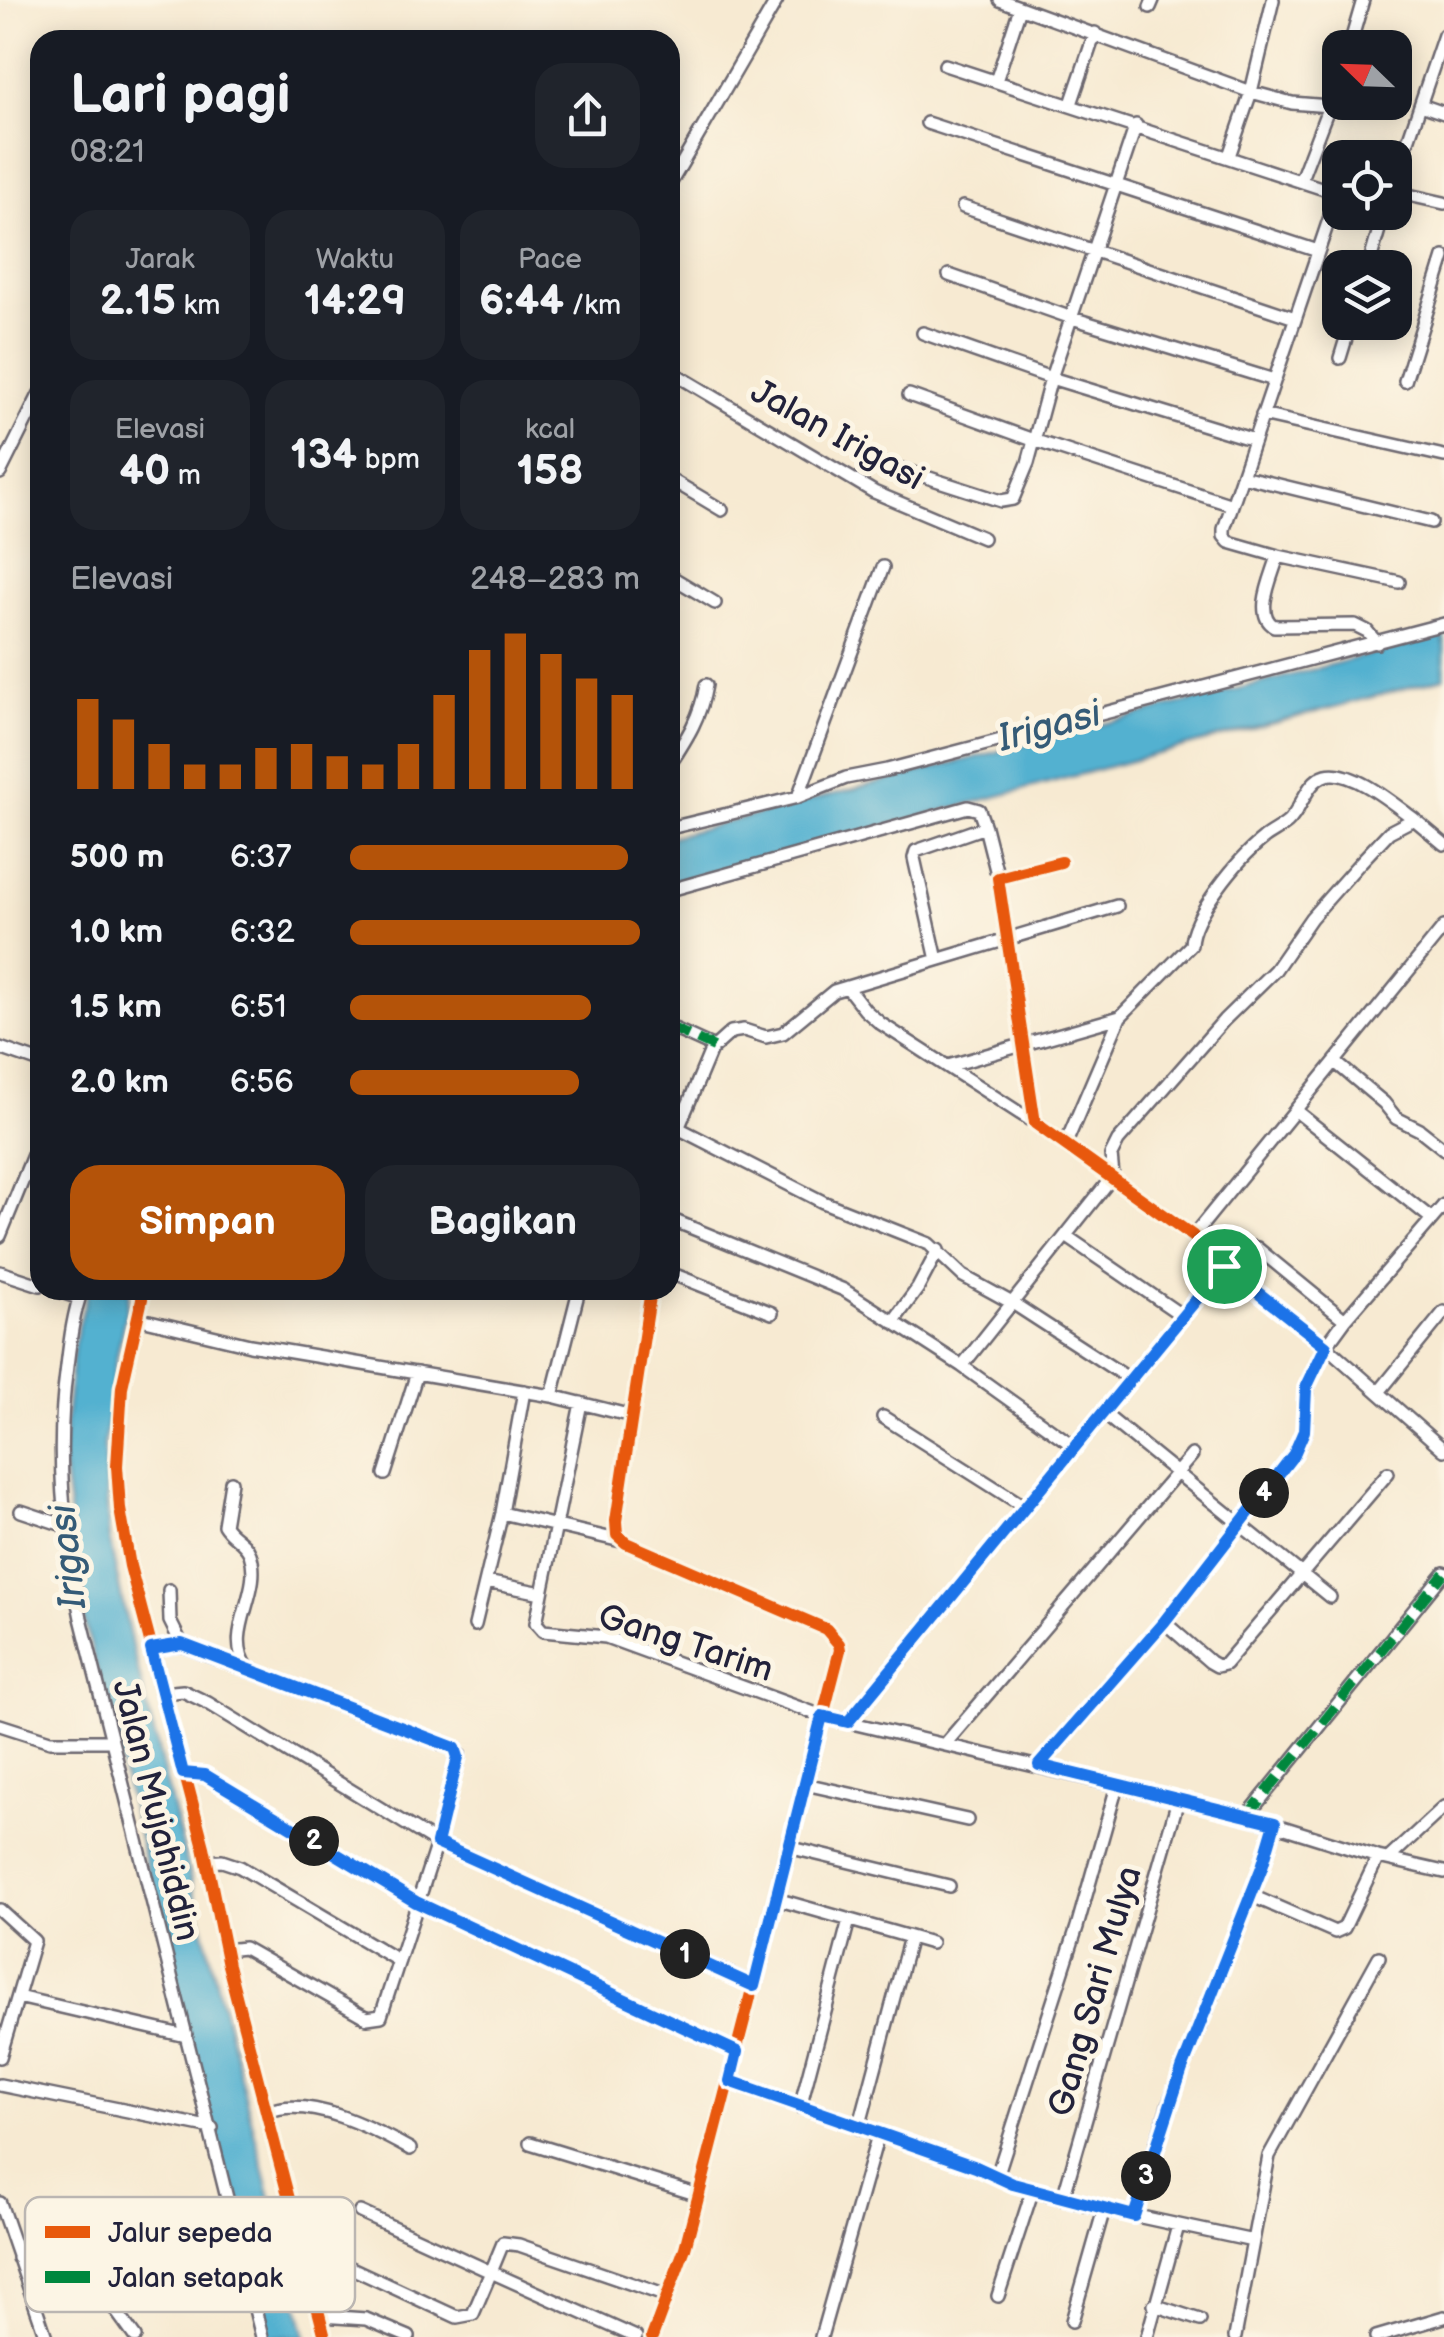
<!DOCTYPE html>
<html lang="id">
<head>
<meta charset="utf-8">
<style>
	:root { --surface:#171b24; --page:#20242c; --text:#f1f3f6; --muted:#9ea1a6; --accent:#b45309 }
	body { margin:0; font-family:"Balsamiq Sans",sans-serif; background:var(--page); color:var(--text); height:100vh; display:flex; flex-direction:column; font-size:38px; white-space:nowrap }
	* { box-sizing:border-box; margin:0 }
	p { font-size:32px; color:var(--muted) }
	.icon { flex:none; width:55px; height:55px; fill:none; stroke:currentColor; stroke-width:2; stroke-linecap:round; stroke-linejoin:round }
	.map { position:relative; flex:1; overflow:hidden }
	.panel { position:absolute; left:30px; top:30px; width:650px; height:1270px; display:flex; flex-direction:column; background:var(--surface); border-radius:30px; box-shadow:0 5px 25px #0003 }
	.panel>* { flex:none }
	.needle { width:65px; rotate:293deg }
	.tools { position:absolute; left:1322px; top:30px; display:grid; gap:20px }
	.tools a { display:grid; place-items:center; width:90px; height:90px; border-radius:20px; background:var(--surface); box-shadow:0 5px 25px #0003; font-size:50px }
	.pin { position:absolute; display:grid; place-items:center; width:85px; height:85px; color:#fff; margin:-42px; border:5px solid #fff; border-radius:50%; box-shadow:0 2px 10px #0007 }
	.km { position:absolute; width:50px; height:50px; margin:-25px; border-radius:50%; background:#222; color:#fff; font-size:28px; line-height:50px; text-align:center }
	.round { display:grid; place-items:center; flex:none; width:105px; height:105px; border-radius:30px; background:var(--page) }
	.headline { display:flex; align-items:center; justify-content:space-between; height:170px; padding:0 40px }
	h1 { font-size:55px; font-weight:800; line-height:75px }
	.metrics { display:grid; grid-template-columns:repeat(3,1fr); gap:15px; height:170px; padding:10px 40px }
	.metrics div { display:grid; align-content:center; border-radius:25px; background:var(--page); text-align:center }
	.metrics b { font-size:42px; font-weight:800 }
	.metrics small { font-size:28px; font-weight:400 }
	.metrics p { font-size:28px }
	.chart { height:280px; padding:20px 40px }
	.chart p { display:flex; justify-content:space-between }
	.chart svg { width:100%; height:180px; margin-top:10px; stroke:var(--accent); stroke-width:6 }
	.cta { display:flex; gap:20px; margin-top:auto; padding:20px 40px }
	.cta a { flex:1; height:115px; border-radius:30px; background:var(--accent); color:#fff; font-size:40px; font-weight:800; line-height:115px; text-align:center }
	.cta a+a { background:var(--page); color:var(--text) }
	ul { padding:0 40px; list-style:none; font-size:32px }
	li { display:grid; grid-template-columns:160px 120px 1fr; align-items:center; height:75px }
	li i { height:25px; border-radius:12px; background:var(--accent) }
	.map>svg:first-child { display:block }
</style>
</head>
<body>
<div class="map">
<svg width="1444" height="2337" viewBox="0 0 1444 2337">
	<rect width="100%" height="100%" fill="#fcf5e5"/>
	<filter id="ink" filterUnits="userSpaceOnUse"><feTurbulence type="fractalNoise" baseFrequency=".01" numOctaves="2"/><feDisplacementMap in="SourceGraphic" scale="20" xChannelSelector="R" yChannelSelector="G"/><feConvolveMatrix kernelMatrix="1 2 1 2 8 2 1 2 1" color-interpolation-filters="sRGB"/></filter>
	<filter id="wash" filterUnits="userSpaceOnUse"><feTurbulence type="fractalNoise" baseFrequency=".0048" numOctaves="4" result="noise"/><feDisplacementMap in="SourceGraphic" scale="40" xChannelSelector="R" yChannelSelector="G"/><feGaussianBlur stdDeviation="2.25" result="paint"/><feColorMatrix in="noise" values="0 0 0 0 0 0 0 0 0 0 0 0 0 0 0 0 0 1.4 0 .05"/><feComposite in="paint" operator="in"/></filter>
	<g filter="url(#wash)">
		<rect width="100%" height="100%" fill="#f7ead2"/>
		<path fill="#52b1d0" stroke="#3a6a86" stroke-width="2.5" d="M 1444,635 L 1444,678 L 670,883 L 670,837 Z
			M 88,1290 L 130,1290 L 115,1366 L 104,1447 L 109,1538 L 132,1646 L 306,2337 L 265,2337 L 83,1616 L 62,1456 L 74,1344 Z"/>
	</g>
	<g filter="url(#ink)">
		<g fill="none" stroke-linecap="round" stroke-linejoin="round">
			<defs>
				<path id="street" d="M 1000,0 L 1251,92 L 1292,103 L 1329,106 L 1340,74
					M 1150,7 L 1153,0
					M 1349,48 L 1363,0
					M 945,65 L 1330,191 L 1335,202 L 1224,529 L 1224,536 L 1229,542 L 1278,556 C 1273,575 1253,614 1274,626 L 1355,625 L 1367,631 L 1377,643
					M 996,81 L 1020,8
					M 1071,104 L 1095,33
					M 1421,105 L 1444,113
					M 927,123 L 1318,251
					M 1229,156 L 1251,92 L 1273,0
					M 1301,179 L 1329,106
					M 1395,179 L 1444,35
					M 670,184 L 777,0
					M 1395,192 L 1444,203
					M 963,207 L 1295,318
					M 1368,268 L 1384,212
					M 949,275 L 1072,318 L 1274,380
					M 923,333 L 1051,378 L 1254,440
					M 1340,358 L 1351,322
					M 670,371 L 874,492 L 983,538
					M 1405,381 L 1444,257
					M 909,395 L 1033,440 L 1232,505
					M 1262,415 L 1444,456
					M 886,464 L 1001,501 L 1013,499 L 1028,463 L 1051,378 L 1136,125
					M 0,473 L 40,393
					M 1242,476 L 1431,522
					M 670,479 L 722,510
					M 1278,556 L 1399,582
					M 670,576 L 715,603
					M 670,764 C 687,738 701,716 706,685
					M 798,797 L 883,567
					M 670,828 L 798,797 L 846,778 L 887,770 L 1444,624
					M 998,878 L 985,827 L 916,851 L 914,858 L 937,960 L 1117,906
					M 670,890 L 968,807 L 979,810 L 985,827
					M 847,987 L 865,1010 L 880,1023 L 1035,1123
					M 670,1027 L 714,1047
					M 0,1048 L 40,1062
					M 1335,1062 L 1384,1103 L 1396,1118 L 1420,1130 L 1444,1149
					M 948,1066 L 1120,1017
					M 1296,1111 L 1432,1219
					M 678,1128 L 823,1202 L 929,1244 L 963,1276 L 1014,1304 L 1131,1380
					M 1066,1143 L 1120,1017 L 1191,945 C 1191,916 1239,858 1263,839 C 1270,833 1280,829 1288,822 C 1302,809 1306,781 1326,775 C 1351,768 1395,805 1414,819
					M 670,1148 L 711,1050 L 731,1032 L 744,1030 L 766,1037 L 783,1033 L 834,991 L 937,960
					M 670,1219 L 844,1290 L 962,1366 L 1075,1447
					M 0,1236 L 40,1138
					M 1066,1236 L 1184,1317
					M 1193,1236 L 1444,927
					M 1224,1266 L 1326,1346 L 1444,1450
					M 0,1272 L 40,1285
					M 670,1273 L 772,1313
					M 55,1290 L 79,1298
					M 82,1290 C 73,1314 70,1341 67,1366 C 55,1453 63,1533 81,1618 L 262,2337
					M 144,1290 L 122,1387 L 117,1466 L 120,1509 L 130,1566 L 204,1847 L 228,1965 L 325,2337
					M 579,1290 L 552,1396 L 632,1416
					M 651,1290 L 616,1521 L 617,1535 L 626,1543 L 826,1629 L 839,1644 L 840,1650 L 685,2248 L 652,2337
					M 137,1318 L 250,1345 L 552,1396
					M 1345,1320 L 1444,1205
					M 893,1322 L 918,1288 L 938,1250
					M 962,1366 L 1113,1176 L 1111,1155 L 1118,1141 L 1224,1020 L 1275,970 L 1311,918 L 1358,865 L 1389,832 L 1414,819 L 1444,844
					M 1379,1392 L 1444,1312
					M 581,1403 L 536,1623 L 543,1631 L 606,1637 L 822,1716 L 1247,1816 L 1378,1857 L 1444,1872
					M 1103,1413 L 1330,1597
					M 883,1417 L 1025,1507
					M 385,1474 L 417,1373
					M 231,1482 L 224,1525 C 231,1537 245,1541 250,1554 C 264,1593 222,1632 248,1668
					M 21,1511 L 63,1525
					M 502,1513 L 621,1541
					M 486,1582 L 542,1593
					M 169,1590 L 170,1621 L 182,1645
					M 1164,1622 L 1210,1662 L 1217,1666 L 1225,1664 L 1388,1473
					M 475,1625 L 502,1513 L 524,1391
					M 151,1649 L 182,1645 L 451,1747 L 459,1754 L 437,1843 L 381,2016 L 367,2018 L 244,1948 L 225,1950
					M 162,1693 L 183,1691 L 208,1703 L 437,1843 L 754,1985
					M 848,1722 L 1224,1266 L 1193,1236 L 1035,1123 L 998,878 L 1061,862
					M 0,1725 L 50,1741 L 112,1741
					M 946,1743 L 1192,1455
					M 1039,1765 L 1164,1622 L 1294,1454 L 1305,1431 L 1305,1398 L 1310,1378 L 1326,1346 L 1345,1320 L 1257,1248 L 1250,1247 L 1229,1269
					M 183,1773 L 205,1775 L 416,1902 L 737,2052
					M 805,1784 L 967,1820
					M 1247,1816 L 1444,1573
					M 788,1847 L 949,1886
					M 1388,1859 L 1444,1807
					M 207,1862 L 222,1861 L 240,1867 L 399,1961
					M 1250,1895 L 1335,1932 L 1344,1928 L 1378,1857
					M 776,1899 L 910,1937 L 859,2128
					M 0,1910 L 34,1941 L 0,2057
					M 910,1937 L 931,1943
					M 18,1997 L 186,2036
					M 730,2081 L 976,2167 L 1013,2184 L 1104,2209 L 1253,2241
					M 0,2085 L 212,2128
					M 800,2107 L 849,1920
					M 267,2112 C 309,2095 372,2128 410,2149
					M 530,2143 L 699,2195
					M 997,2176 L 1077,1927 L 1117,1786
					M 1063,2198 L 1178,1800
					M 0,2203 L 46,2337
					M 1134,2216 L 1168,2106 L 1262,1867 L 1275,1823
					M 18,2258 L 73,2271 L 114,2308 L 135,2337
					M 307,2262 L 324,2258 L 334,2260 L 457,2317 L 473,2314 L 491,2272 L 360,2212
					M 998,2296 L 1033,2189
					M 1154,2305 L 1200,2320
					M 321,2316 L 366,2319 L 409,2337
					M 1072,2321 L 1104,2209
					M 636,2337 L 491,2272 L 503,2243 L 519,2245 L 667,2296
					M 821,2337 L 878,2135
					M 1147,2337 L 1178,2226
					M 1235,2337 L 1269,2156 L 1379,1957
					M 1376,2337 L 1444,2317"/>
			</defs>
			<use href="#street" stroke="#6d6870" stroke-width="16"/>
			<use href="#street" stroke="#fff" stroke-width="11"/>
			<path stroke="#00873e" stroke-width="10" stroke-dasharray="20 10" stroke-linecap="butt" d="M 670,1027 L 714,1047
				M 1247,1816 L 1444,1573"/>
			<defs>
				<path id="cycleway" d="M 144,1290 L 122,1387 L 117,1466 L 120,1509 L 130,1566 L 204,1847 L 228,1965 L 325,2337
					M 651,1290 L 616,1521 L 617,1535 L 626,1543 L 826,1629 L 839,1644 L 840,1650 L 685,2248 L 652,2337
					M 848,1722 L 1224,1266 L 1193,1236 L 1035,1123 L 998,878 L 1061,862"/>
			</defs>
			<use href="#cycleway" stroke="#fcf5e5" stroke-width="19"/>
			<use href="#cycleway" stroke="#e8590c" stroke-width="12"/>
		</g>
	</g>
	<g fill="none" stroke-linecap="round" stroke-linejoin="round" filter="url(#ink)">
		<defs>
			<path id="route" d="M 1224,1266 L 1326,1346 L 1306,1388 L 1304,1431 L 1294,1454 L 1164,1622 L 1039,1765 L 1275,1823 L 1262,1867 L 1182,2069 L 1134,2216 L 1013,2184 L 976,2167 L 730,2081 L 737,2052 L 416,1902 L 205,1775 L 183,1773 L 151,1649 L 182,1644 L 455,1748 L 458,1757 L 437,1843 L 754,1986 L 822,1716 L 848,1722 Z"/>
		</defs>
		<use href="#route" stroke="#fff" stroke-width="20"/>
		<use href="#route" stroke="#1a73e8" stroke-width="12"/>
	</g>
	<g text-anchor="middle" stroke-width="10" stroke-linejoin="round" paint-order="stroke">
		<g font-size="35" fill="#22223b" stroke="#fcf5e5">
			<text transform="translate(838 434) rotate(29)" y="12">Jalan Irigasi</text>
			<text transform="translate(686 1642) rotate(18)" y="12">Gang Tarim</text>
			<text transform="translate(157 1810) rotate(76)" y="12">Jalan Mujahiddin</text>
			<text transform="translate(1094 1991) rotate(-74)" y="12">Gang Sari Mulya</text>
		</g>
		<g font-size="38" font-style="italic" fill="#355b77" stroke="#fcf5e5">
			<text transform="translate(1049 725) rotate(-15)" y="13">Irigasi</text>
			<text transform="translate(67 1557) rotate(-96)" y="13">Irigasi</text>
		</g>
	</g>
	<rect x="25" y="2197" width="330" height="115" rx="15" fill="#fcf5e5" stroke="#bbb6b2" stroke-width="2.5"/>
	<rect x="45" y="2226" width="45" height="12" fill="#e8590c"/>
	<rect x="45" y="2271" width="45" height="12" fill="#00873e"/>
	<g font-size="28" fill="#22223b">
		<text x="108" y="2242">Jalur sepeda</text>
		<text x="108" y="2287">Jalan setapak</text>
	</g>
</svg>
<div class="tools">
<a><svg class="needle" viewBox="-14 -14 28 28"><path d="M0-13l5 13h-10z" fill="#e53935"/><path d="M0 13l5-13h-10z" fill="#9ea1a6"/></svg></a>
<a><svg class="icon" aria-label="locate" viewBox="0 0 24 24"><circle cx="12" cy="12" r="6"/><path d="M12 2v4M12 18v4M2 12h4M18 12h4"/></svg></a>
<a><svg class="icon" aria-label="layers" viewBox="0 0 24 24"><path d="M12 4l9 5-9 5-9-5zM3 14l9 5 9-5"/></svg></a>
</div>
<div class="pin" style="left:1224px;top:1266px;background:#1e9e55"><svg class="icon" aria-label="arrive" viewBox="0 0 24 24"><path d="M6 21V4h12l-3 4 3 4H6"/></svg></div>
<b class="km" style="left:685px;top:1954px">1</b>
<b class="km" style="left:314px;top:1841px">2</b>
<b class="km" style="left:1146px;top:2176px">3</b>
<b class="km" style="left:1264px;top:1493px">4</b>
<section class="panel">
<div class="headline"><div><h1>Lari pagi</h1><p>08:21</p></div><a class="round"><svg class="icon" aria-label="share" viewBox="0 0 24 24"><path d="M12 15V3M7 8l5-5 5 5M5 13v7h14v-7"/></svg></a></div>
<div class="metrics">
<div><p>Jarak</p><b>2.15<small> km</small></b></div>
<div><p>Waktu</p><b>14:29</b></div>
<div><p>Pace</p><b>6:44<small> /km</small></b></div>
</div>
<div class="metrics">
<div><p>Elevasi</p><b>40<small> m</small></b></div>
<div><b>134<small> bpm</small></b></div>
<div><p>kcal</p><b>158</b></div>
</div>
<div class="chart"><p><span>Elevasi</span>248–283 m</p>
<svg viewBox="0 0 160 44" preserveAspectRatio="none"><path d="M5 44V22M15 44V27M25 44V33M35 44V38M45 44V38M55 44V34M65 44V33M75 44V36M85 44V38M95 44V33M105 44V21M115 44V10M125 44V6M135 44V11M145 44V17M155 44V21"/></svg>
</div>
<ul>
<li><b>500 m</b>6:37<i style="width:96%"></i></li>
<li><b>1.0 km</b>6:32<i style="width:100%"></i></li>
<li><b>1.5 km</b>6:51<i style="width:83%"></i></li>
<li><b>2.0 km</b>6:56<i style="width:79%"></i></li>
</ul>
<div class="cta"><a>Simpan</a><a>Bagikan</a></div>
</section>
</div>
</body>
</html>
